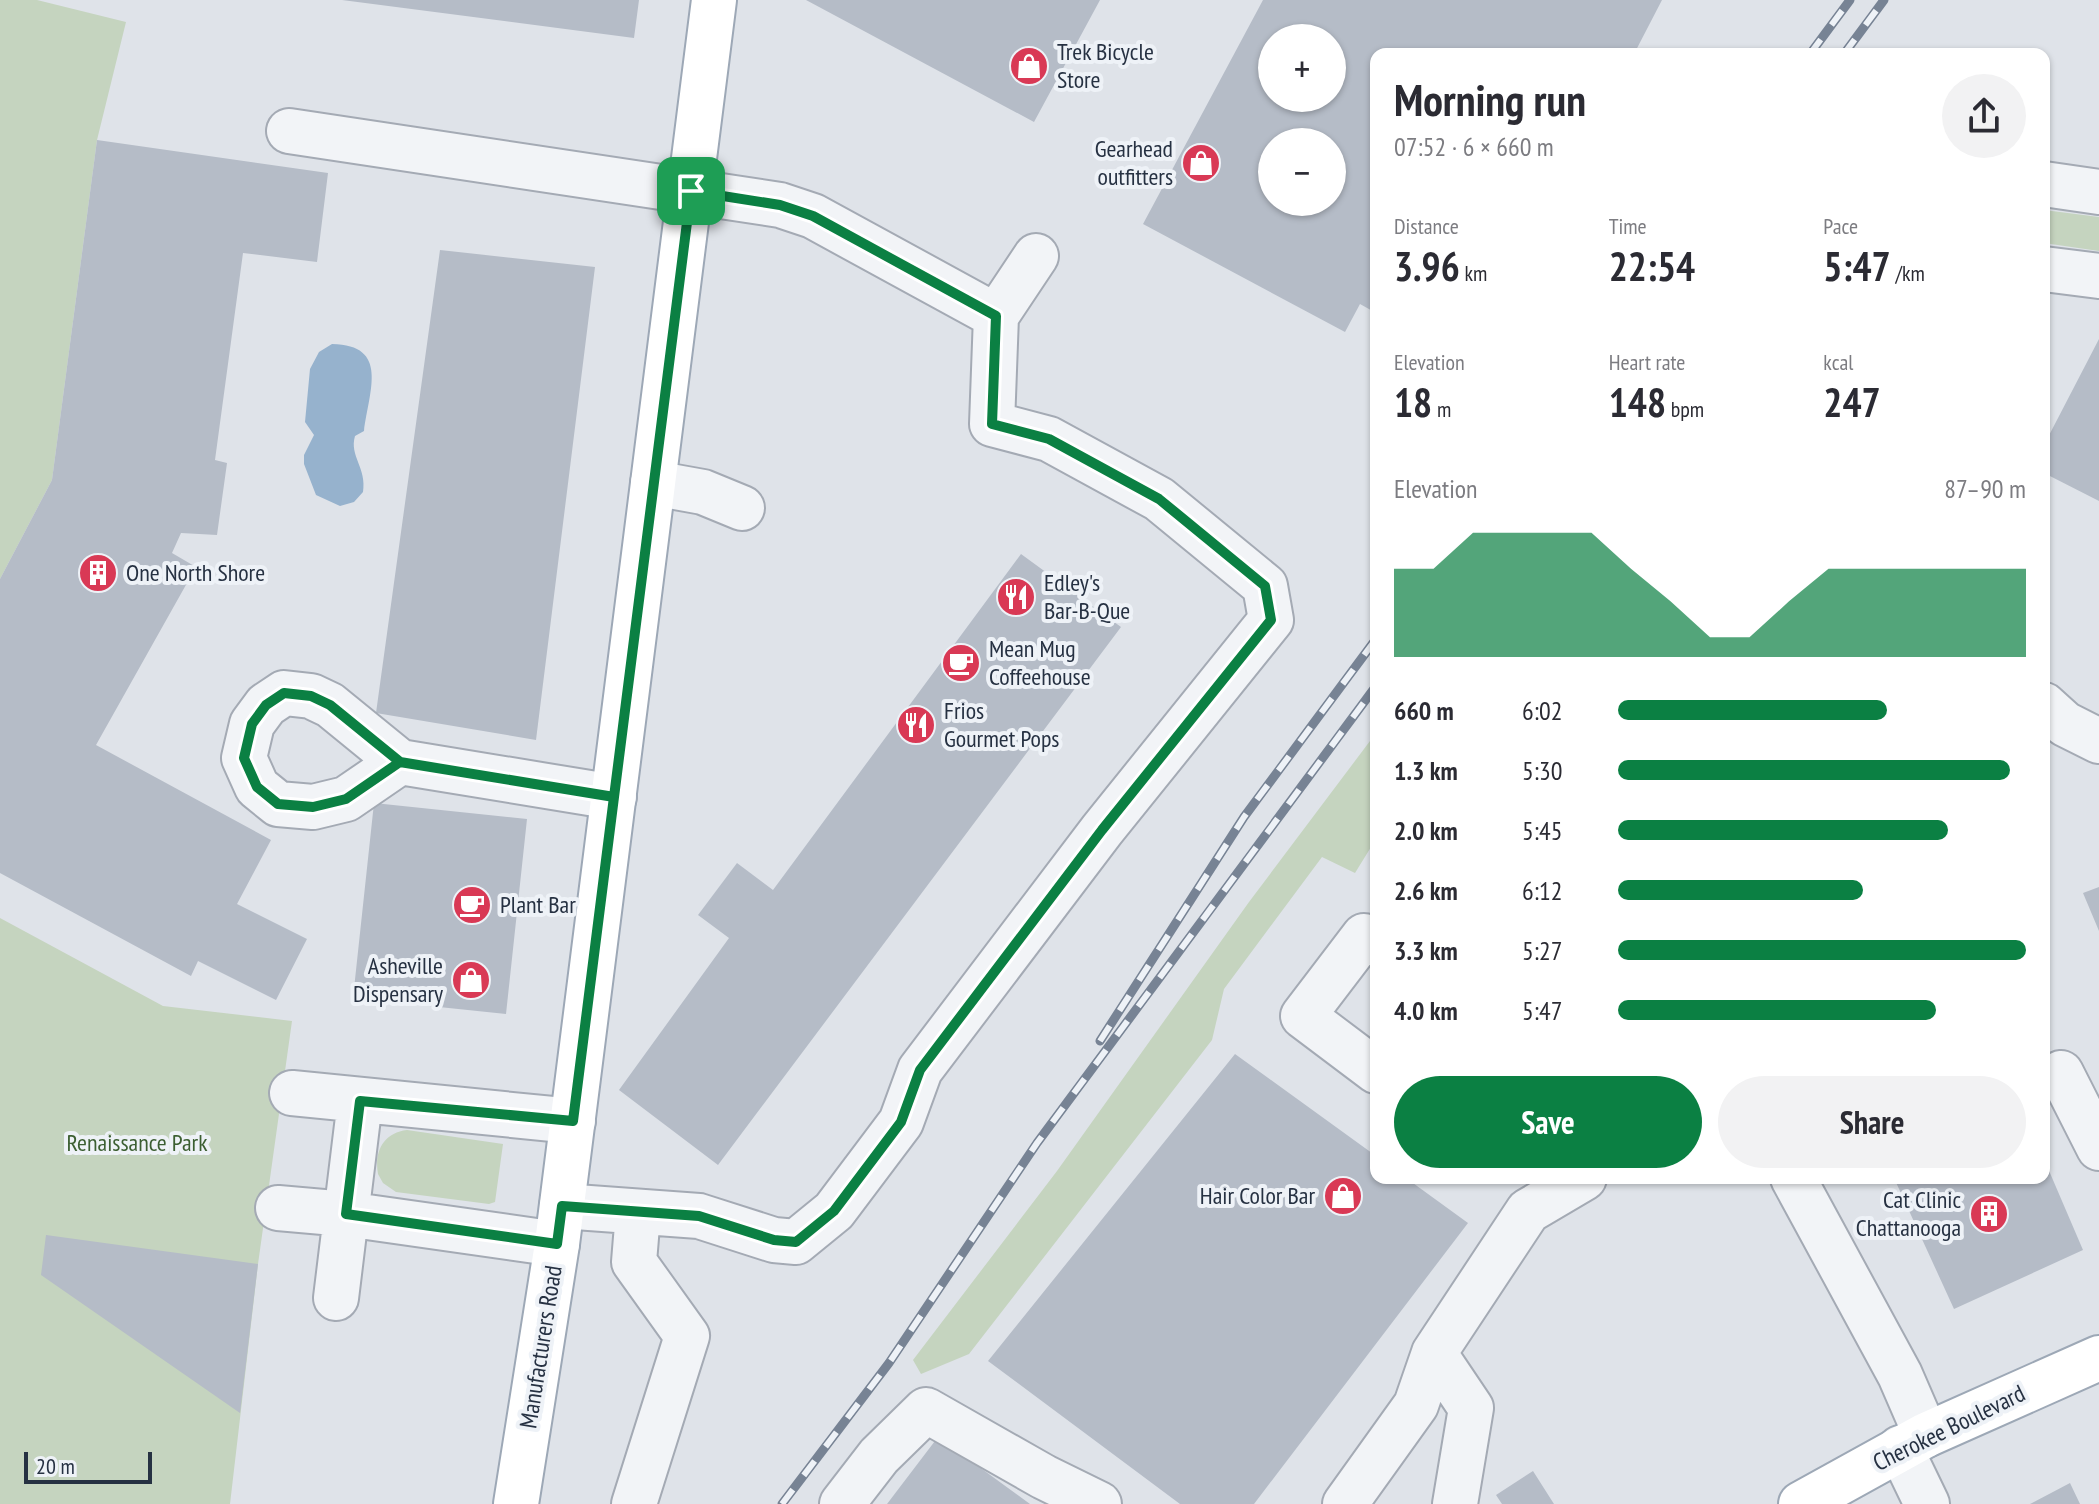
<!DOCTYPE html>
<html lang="en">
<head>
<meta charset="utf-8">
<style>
	:root { --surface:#fff; --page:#f2f2f3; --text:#2b2b33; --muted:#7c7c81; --accent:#0b8043 }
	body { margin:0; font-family:"PT Sans Narrow",sans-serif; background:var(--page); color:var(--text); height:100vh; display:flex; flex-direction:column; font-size:30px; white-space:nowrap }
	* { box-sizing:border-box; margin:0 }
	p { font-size:26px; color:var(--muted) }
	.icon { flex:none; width:44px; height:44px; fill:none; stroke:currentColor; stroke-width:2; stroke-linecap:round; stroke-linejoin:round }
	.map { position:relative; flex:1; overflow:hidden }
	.details { position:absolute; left:1370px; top:48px; width:680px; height:1136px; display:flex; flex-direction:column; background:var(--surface); border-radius:16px; box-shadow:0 2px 6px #0004 }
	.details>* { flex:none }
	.fabs { position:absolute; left:1258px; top:24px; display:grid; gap:16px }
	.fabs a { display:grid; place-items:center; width:88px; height:88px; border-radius:50%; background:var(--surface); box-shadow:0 2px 6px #0004; font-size:40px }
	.scale { position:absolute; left:24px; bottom:20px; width:128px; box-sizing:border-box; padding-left:8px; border:4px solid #263142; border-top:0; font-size:22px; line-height:28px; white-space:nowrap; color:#263142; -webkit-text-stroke:6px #eef2f7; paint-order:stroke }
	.pin { position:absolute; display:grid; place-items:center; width:68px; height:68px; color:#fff; margin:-34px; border-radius:16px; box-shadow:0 4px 12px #0006 }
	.round { display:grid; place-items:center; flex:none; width:84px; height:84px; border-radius:42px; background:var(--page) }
	.headline { display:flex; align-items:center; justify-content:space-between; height:136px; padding:0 24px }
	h1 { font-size:44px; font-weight:800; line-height:60px }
	.metrics { display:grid; grid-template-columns:repeat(3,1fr); gap:12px; height:136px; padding:8px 24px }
	.metrics div { display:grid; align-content:center }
	.metrics b { font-size:40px; font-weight:800 }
	.metrics small { font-size:22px; font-weight:400 }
	.metrics p { font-size:22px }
	.chart { height:224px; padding:16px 24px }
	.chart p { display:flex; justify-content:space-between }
	.chart svg { width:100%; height:144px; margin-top:8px; fill:var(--accent); opacity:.7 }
	.button { display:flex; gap:16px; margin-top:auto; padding:16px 24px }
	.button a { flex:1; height:92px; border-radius:48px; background:var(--accent); color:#fff; font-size:32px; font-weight:800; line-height:92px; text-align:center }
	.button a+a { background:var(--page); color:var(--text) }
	ul { padding:0 24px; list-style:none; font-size:26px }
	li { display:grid; grid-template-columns:128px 96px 1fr; align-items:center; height:60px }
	li i { height:20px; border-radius:10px; background:var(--accent) }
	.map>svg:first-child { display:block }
</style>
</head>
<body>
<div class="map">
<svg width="2099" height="1504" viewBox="0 0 2099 1504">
	<rect width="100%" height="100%" fill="#dfe3e9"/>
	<path fill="#c5d4bf" d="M 0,0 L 37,0 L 126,22 L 97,140 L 52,480 L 0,579 Z
		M 2044,210 L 2099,217 L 2099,251 L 2044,243 Z
		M 1376,733 L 1376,839 L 1355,873 L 1322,857 L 1224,989 L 1212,1040 L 969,1354 L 921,1374 L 913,1360 L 1057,1171 L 1249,902 Z
		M 0,918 L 163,1006 L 292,1021 L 258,1264 L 230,1504 L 0,1504 Z
		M 407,1130 L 503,1144 L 495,1202 L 489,1204 L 396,1192 L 383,1183 L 378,1174 C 374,1152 383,1133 407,1130 Z"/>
	<path fill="#96b2cd" d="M 332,344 C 390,345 369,391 364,431 L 355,436 C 349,456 367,468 363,492 L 354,502 L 340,506 L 316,495 L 304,464 L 304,455 L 314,435 L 305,422 L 310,369 L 319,352 Z"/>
	<path fill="#b5bcc7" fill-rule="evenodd" d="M 342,0 L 639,0 L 634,38 Z
		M 806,0 L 1100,0 L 1034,122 Z
		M 1263,0 L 1662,0 L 1634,54 L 1376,54 L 1376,313 L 1360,304 L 1345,332 L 1143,224 ZM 1272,38 L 1332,38 L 1332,98 L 1272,98 ZM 1272,142 L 1332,142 L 1332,202 L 1272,202 Z
		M 97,140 L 328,173 L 317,262 L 243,253 L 215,460 L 227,463 L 217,535 L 181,533 L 172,553 L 196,567 L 96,745 L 271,840 L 237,904 L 307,939 L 276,1000 L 198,961 L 191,976 L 0,873 L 0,579 L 52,480 Z
		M 440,250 L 595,267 L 536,740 L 376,713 Z
		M 2099,339 L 2099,501 L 2044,473 L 2044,445 Z
		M 1021,554 L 1121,627 L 718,1165 L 619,1090 L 729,938 L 698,915 L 737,863 L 773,890 Z
		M 374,803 L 527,819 L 506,1014 L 353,998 Z
		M 2099,887 L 2099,931 L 2083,893 Z
		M 1235,1054 L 1376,1156 L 1376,1178 L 1406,1178 L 1468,1223 L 1254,1504 L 1180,1504 L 988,1361 Z
		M 2044,1159 L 2083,1250 L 1954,1309 L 1894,1178 L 2044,1178 Z
		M 46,1235 L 258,1264 L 240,1413 L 41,1275 Z
		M 938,1437 L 1030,1504 L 887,1504 Z
		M 1533,1471 L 1554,1504 L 1502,1504 L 1496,1495 Z
		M 2070,1483 L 2080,1504 L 2030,1504 Z"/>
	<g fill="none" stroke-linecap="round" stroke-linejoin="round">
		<defs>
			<path id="minor" d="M 289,131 L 780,205 L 813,216 L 996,316 L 1036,256
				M 2044,184 L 2099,192
				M 2044,269 L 2099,276
				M 653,483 L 703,492 L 742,508
				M 2044,705 L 2065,724 L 2099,741
				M 400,762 L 346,799 L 313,807 L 278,804 L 257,787 L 244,758 L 252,724 L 266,705 L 284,693 L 311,696 L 330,705 L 400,762 L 614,797
				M 1376,944 L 1364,936 L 1303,1016 L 1376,1071
				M 2061,1073 L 2099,1148
				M 292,1093 L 573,1121
				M 1793,1178 L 1900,1375 L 1926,1435
				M 562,1206 L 699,1216 L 774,1240 L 796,1242 L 834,1211 L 901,1122 L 920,1070 L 1102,830 L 1271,620 L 1265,586 L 1159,499 L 1049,439 L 992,424 L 996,316
				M 278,1208 L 346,1214 L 557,1244
				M 336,1298 L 360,1101
				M 1900,1448 L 1927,1504
				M 634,1504 L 687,1336 L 634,1262 L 638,1213
				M 842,1504 L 879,1456 L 926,1410 L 1044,1477 L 1099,1504
				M 1345,1504 L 1416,1405 L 1434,1353
				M 1455,1504 L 1471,1408 L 1434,1353 L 1528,1211 L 1584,1178"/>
			<path id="major" d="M 516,1504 L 557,1244 L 714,0
				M 1801,1504 L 1926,1435 L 2099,1358"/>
		</defs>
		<use href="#minor" stroke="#a4aab4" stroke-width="48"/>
		<use href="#major" stroke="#9da8b6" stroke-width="48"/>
		<use href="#minor" stroke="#f2f4f7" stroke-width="44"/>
		<use href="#major" stroke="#fff" stroke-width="44"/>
		<defs>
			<path id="rail" d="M 1810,54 L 1850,0
				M 1844,54 L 1884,0
				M 1100,1041 L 1244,817 L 1376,639
				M 782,1504 L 889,1363 L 1037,1143 L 1376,686"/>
		</defs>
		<use href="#rail" stroke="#778394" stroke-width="9"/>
		<use href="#rail" stroke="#eef2f7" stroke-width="6" stroke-dasharray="18" stroke-linecap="butt"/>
	</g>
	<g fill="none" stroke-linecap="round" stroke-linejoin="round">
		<defs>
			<path id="route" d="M 691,191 L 614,797 L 400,762 L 346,799 L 313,807 L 278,804 L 257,787 L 244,758 L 252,724 L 266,705 L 284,693 L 311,696 L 330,705 L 400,762 L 614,797 L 573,1121 L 360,1101 L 346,1214 L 557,1244 L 562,1206 L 699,1216 L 774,1240 L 796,1242 L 834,1211 L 901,1122 L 920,1070 L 1102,830 L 1271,620 L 1265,586 L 1159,499 L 1049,439 L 992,424 L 996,316 L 813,216 L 780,205 L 691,191"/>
		</defs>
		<use href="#route" stroke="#fff" stroke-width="16"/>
		<use href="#route" stroke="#0b8043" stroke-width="10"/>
	</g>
	<defs>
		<symbol id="shop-disc" viewBox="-11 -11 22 22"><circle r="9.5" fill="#d93955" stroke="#eef2f7"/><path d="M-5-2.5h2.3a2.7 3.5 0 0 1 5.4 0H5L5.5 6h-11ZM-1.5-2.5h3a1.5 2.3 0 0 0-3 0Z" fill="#fff"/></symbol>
		<symbol id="building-disc" viewBox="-11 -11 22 22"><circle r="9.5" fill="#d93955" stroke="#eef2f7"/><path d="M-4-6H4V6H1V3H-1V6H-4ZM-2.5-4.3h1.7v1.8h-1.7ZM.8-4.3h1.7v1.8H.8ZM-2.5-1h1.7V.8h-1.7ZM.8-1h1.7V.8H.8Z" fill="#fff"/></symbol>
		<symbol id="restaurant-disc" viewBox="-11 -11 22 22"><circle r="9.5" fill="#d93955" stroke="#eef2f7"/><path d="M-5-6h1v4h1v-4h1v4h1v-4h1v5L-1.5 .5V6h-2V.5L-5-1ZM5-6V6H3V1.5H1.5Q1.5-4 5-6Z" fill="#fff"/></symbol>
		<symbol id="cafe-disc" viewBox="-11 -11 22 22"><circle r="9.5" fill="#d93955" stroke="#eef2f7"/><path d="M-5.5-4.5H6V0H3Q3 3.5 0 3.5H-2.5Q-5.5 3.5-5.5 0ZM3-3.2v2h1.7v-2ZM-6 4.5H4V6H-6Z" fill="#fff"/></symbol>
	</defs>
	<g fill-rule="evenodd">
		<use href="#shop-disc" x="1007" y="44" width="44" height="44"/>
		<use href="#shop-disc" x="1179" y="141" width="44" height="44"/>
		<use href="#building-disc" x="76" y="551" width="44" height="44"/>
		<use href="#restaurant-disc" x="994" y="575" width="44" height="44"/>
		<use href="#cafe-disc" x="939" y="641" width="44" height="44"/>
		<use href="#restaurant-disc" x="894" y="703" width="44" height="44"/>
		<use href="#cafe-disc" x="450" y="883" width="44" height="44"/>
		<use href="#shop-disc" x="449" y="958" width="44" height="44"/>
		<use href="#shop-disc" x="1321" y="1174" width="44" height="44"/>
		<use href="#building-disc" x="1967" y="1192" width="44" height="44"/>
	</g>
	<g text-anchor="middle" stroke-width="8" stroke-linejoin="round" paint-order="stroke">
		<g font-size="24" fill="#263142" stroke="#eef2f7" text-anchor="start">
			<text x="1057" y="60">Trek Bicycle<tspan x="1057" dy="28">Store</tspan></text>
			<text x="1173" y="157" text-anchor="end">Gearhead<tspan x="1173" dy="28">outfitters</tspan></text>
			<text x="126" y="581">One North Shore</text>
			<text x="1044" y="591">Edley's<tspan x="1044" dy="28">Bar-B-Que</tspan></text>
			<text x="989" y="657">Mean Mug<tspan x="989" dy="28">Coffeehouse</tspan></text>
			<text x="944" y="719">Frios<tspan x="944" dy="28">Gourmet Pops</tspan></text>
			<text x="500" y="913">Plant Bar</text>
			<text x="443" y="974" text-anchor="end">Asheville<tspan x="443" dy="28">Dispensary</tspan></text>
			<text x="1315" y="1204" text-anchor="end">Hair Color Bar</text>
			<text x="1961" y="1208" text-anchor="end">Cat Clinic<tspan x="1961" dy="28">Chattanooga</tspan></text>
		</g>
		<g font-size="24" fill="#3c5f32" stroke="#eef2f7">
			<text x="137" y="1151">Renaissance Park</text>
		</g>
		<g font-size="24" fill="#263142" stroke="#eef2f7">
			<text transform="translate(541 1347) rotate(-81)" y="8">Manufacturers Road</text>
			<text transform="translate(1949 1428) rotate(-26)" y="8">Cherokee Boulevard</text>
		</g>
	</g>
</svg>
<div class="fabs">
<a>+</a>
<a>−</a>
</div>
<div class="scale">20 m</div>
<div class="pin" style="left:691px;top:191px;background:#1e9e55"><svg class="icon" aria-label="arrive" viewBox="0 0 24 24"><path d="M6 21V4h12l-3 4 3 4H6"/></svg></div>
<section class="details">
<div class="headline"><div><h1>Morning run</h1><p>07:52 · 6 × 660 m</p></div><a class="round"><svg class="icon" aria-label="share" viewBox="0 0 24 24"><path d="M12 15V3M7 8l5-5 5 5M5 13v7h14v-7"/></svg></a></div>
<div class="metrics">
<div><p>Distance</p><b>3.96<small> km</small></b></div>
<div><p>Time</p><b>22:54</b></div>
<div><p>Pace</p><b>5:47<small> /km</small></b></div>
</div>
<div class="metrics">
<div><p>Elevation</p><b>18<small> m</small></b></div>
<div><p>Heart rate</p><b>148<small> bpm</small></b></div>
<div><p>kcal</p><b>247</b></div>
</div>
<div class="chart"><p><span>Elevation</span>87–90 m</p>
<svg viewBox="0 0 160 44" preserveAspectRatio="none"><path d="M0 44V17L10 17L20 6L30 6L40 6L50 6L60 17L70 27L80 38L90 38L100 27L110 17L120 17L130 17L140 17L150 17L160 17V44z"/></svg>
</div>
<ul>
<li><b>660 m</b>6:02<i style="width:66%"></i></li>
<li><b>1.3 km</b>5:30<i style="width:96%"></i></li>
<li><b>2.0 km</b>5:45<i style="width:81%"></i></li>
<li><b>2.6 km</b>6:12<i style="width:60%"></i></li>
<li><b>3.3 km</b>5:27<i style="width:100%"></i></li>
<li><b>4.0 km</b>5:47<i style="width:78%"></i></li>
</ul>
<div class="button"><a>Save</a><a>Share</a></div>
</section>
</div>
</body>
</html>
